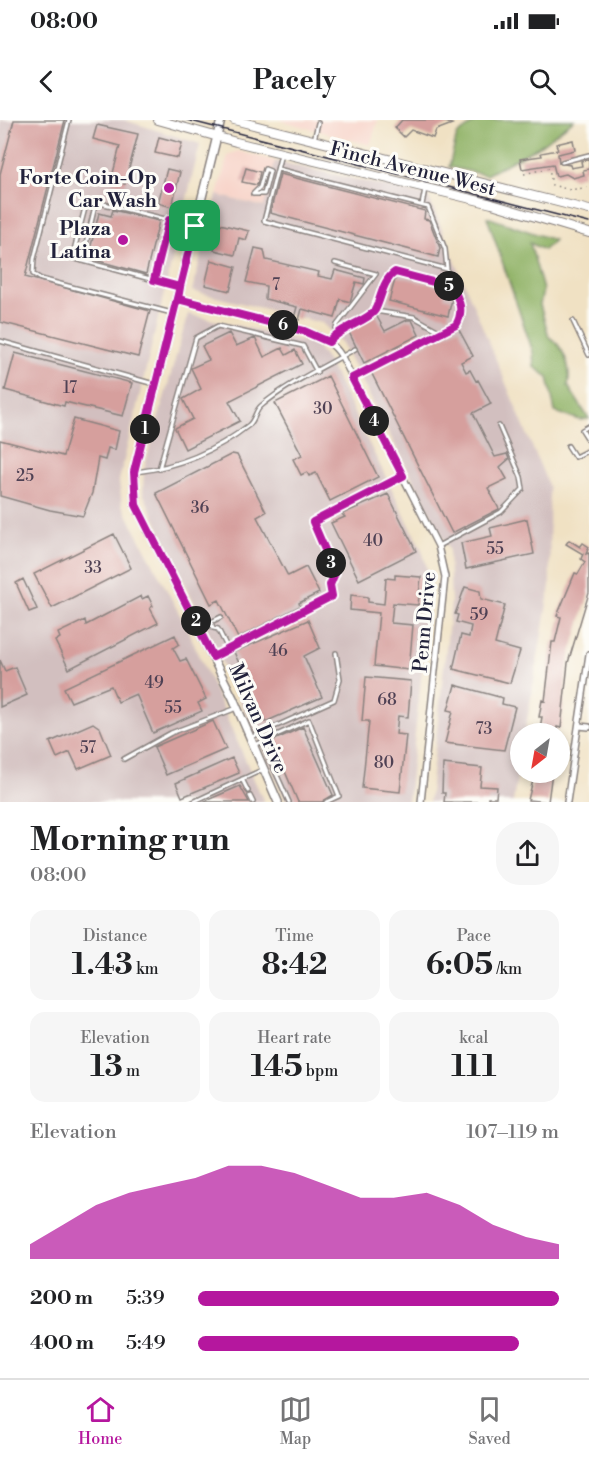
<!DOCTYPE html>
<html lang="en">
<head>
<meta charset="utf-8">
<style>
	:root { --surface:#fff; --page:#f6f6f6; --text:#202124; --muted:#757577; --line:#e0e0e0; --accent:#b5179e }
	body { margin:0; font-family:"Libre Bodoni",serif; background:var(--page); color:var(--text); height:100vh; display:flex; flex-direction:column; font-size:22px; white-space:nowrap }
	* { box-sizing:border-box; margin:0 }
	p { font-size:20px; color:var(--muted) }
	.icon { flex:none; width:33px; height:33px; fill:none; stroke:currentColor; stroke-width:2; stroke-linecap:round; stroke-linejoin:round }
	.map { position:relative; height:682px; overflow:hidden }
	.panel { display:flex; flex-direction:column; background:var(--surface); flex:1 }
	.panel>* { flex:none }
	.needle { width:39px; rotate:211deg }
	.controls { position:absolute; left:510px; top:603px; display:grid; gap:12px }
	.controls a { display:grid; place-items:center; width:60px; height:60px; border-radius:50%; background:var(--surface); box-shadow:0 3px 9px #0003; font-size:30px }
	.pin { position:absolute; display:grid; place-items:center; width:51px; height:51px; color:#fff; margin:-26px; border-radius:12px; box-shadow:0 3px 9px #0006 }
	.km { position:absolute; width:30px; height:30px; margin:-15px; border-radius:50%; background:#222; color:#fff; font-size:16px; line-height:30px; text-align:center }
	.round { display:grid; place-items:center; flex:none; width:63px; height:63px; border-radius:24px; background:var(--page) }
	.headline { display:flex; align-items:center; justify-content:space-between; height:102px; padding:0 30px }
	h1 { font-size:33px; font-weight:700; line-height:45px }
	.metrics { display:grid; grid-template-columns:repeat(3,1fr); gap:9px; height:102px; padding:6px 30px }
	.metrics div { display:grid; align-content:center; border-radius:15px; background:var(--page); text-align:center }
	.metrics b { font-size:30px; font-weight:700 }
	.metrics small { font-size:16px; font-weight:400 }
	.metrics p { font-size:16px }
	.chart { height:168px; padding:12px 30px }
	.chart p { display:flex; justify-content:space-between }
	.chart svg { width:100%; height:108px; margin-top:6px; fill:var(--accent); opacity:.7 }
	ul { padding:0 30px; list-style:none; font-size:20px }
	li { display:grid; grid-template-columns:96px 72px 1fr; align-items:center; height:45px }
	li i { height:15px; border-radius:8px; background:var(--accent) }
	.status { display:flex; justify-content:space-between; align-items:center; height:42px; padding:0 30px; background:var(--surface); direction:ltr }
	.status svg { height:16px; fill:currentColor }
	header { display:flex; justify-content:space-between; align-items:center; height:78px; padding:0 30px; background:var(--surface); font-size:27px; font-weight:700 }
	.tab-bar { display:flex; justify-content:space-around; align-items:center; height:84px; border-top:2px solid var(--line); background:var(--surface); font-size:16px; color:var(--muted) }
	.tab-bar a { display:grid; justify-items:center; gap:3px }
	.tab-bar .active { color:var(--accent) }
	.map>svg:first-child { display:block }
</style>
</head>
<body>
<div class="status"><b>08:00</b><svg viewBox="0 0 49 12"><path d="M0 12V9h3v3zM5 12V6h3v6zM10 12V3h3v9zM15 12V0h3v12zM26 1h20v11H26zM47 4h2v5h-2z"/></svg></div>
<header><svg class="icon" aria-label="back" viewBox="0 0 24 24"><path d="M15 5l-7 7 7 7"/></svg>Pacely<svg class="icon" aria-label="search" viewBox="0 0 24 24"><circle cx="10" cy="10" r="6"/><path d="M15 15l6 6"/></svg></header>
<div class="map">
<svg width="589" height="682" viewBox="0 0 589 682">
	<rect width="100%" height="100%" fill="#fdfcf7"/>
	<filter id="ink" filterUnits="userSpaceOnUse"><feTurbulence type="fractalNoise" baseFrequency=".0167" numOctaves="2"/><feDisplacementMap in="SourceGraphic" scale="12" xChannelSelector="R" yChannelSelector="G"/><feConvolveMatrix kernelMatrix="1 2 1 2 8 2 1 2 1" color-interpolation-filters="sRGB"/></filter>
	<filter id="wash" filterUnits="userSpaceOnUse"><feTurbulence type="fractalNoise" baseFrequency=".008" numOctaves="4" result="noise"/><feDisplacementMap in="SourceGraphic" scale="24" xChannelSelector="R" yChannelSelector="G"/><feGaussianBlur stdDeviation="1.35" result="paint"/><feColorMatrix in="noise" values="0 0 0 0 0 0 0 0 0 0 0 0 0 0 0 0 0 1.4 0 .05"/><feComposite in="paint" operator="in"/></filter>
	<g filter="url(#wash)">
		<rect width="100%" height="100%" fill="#f0e1c3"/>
		<path fill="#f7d1c6" d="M 279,0 L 378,0 L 370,25 Z
			M 238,31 L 275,41 L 265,87 L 217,75 L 228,35 Z"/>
		<path fill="#d2bfbf" d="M 0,0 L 124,0 L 200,24 L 119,361 L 122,385 L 188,510 L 264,682 L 0,682 Z
			M 275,41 L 428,76 L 549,367 L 550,466 L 525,613 L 520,614 L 520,640 L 513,682 L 429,682 L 451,483 L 449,429 L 342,223 L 322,203 L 192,171 L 217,75 L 264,87 Z
			M 188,194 L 315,224 L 330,245 L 422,430 L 431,462 L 408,682 L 287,682 L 143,373 L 144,349 Z"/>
		<path fill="#90b266" stroke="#596a50" stroke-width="1.5" d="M 478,0 L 574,0 L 538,27 L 486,55 L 449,47 L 457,15 Z
			M 487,97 L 554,120 L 544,130 L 530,123 L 543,170 L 540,185 L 549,217 C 564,226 572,249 568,266 L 589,299 L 580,300 L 555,292 L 548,257 L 534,247 L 533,232 Z"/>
		<g id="blocks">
			<path fill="#d69f9d" d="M 14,0 L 65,0 L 25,157 L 150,191 L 138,237 L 0,202 L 0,54 Z
				M 402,0 L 439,0 L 452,4 L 436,10 L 433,18 L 411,10 L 404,17 L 395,8 Z
				M 97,5 L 138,14 L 125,64 L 111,61 L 120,26 L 93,19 Z
				M 159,17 L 182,23 L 178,38 L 155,33 Z
				M 573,20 L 575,30 L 558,34 L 559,43 L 570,45 L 571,48 L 582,46 L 581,41 L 589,39 L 589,49 L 583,50 L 584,55 L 573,58 L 566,54 L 556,56 L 553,44 L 522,49 L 520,39 L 542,36 L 541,33 L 558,30 L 556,24 Z
				M 246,48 L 260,52 L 257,65 L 242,62 Z
				M 167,49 L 180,52 L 172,87 L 158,83 Z
				M 280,54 L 425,91 L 424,99 L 429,100 L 440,128 L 438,137 L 270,93 Z
				M 113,90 L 159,101 L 146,154 L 88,138 L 99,93 L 111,96 Z
				M 220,104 L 249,111 L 246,120 L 239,118 L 235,135 L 214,130 Z
				M 255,128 L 264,130 L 266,140 L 319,152 L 318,156 L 332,159 L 335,150 L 365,158 L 364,164 L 356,162 L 350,182 L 340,179 L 335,198 L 302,189 L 299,200 L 294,198 L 297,187 L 265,179 L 266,166 L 246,162 Z
				M 211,140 L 236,147 L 230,171 L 205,165 Z
				M 396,156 L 431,164 L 446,171 L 444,177 L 452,179 L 448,196 L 389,181 Z
				M 376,195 L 385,211 L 407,200 L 412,200 L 419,215 L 364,243 L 348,210 Z
				M 458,208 L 473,236 L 461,242 L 466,252 L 470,250 L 476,261 L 478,260 L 491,284 L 473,293 L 495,337 L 507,334 L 509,339 L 500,347 L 507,359 L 488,368 L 499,389 L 452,413 L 371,252 Z
				M 229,213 L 236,226 L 255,218 L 264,237 L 282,228 L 286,235 L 295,230 L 302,244 L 229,281 L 240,301 L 185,329 L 175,308 L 193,299 L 183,279 L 201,269 L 191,248 L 209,240 L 202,226 Z
				M 15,233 L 132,263 L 123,296 L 65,282 L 64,286 L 5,270 Z
				M 328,256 L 378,357 L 330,381 L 316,353 L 309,356 L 307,352 L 301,355 L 293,339 L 302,335 L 275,283 Z
				M 74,299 L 119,311 L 115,330 L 108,328 L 105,340 L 98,338 L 92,373 L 83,396 L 50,390 L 0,376 L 0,320 L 63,336 Z
				M 232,334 L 237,335 L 266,392 L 257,397 L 288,456 L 306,447 L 319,473 L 299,483 L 300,486 L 238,518 L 219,480 L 211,484 L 156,373 Z
				M 388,374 L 416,431 L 359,460 L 331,403 L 345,397 L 342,394 Z
				M 527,399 L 534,434 L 466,449 L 461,423 L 492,416 L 490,408 Z
				M 114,414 L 131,448 L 52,488 L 34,454 Z
				M 569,420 L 580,427 L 583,423 L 589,427 L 586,434 L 589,433 L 589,473 L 568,543 L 561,608 L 557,607 L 556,614 L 539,614 L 542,597 L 539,597 L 542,580 L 545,581 L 552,522 L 555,522 L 561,497 L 557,496 L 575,453 L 578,454 L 585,442 L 581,439 L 583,434 L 566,424 Z
				M 395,455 L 421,457 L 418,485 L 393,483 L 391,503 L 413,505 L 409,550 L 374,546 L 379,493 L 350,490 L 351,475 L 368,477 L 368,482 L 384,484 L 386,458 L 395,459 Z
				M 23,459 L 37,489 L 29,492 L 16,463 Z
				M 465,467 L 480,471 L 481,479 L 505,485 L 495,524 L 520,531 L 510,563 L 453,549 L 461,515 L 469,517 L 471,506 L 456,502 L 458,495 L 455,494 Z
				M 141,476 L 142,479 L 148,476 L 153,486 L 150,488 L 158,503 L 69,549 L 55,521 L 60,518 L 58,513 L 85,500 L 86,505 Z
				M 308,500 L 320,528 L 304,536 L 322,577 L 265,602 L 234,532 Z
				M 175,515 L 179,524 L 173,528 L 180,541 L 186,539 L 206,579 L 198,583 L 202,591 L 153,613 L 136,574 L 118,582 L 111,566 L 71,582 L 64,568 Z
				M 0,540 L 5,551 L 15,547 L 27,575 L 0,587 Z
				M 366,557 L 411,561 L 408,597 L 398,596 L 396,614 L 406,615 L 400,672 L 362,668 L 369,601 L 362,601 Z
				M 455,565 L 503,578 L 502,584 L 515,587 L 504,630 L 445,623 L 453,591 L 448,590 Z
				M 213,601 L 226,629 L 166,655 L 154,627 Z
				M 93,603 L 100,608 L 111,635 L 78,649 L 70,632 L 57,638 L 50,622 Z
				M 303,607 L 333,675 L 322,682 L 298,682 L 272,621 Z
				M 232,638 L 239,653 L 182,677 L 176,663 Z
				M 443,644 L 482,648 L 480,666 L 497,667 L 496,678 L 488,678 L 488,682 L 444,682 L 445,673 L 442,673 Z
				M 535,652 L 552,652 L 548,682 L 528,680 Z
				M 240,666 L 249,682 L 203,682 Z"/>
		</g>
	</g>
	<g filter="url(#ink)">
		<use href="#blocks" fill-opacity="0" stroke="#89827f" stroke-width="1.5"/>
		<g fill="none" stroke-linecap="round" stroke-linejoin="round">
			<defs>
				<path id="service" d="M 69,0 L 34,139 L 33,154 L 41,159 L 172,193
					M 314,20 L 318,3
					M 562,42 L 589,35
					M 278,49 L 428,87 L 445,129 L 447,149 L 264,101 L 281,34
					M 253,74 L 264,74 L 270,51 L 265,49
					M 253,74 L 260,67 L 265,49
					M 422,85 L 425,69
					M 82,141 L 95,86
					M 154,160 L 72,138 L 85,88 L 100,83 L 169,100
					M 180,167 L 154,160 L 169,100 L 193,106
					M 375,191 L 386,161 L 395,152 C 420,158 481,164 456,205 L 441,212
					M 573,201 L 589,235
					M 335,213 L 337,205 L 376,154 L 335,143
					M 0,221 L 154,264
					M 329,222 L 335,213 L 375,191 L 414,197 L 441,212 L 352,258
					M 589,306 L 582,310 L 589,321
					M 568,326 L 575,337 L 589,330
					M 159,349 L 196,218 L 218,206 L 303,226 L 317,252
					M 136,352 C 177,347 216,331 249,305 C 255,300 255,291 261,286 C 288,263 324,247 355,229
					M 438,426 L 501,392 L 523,369 L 521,357 L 499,306
					M 211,502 L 213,508 L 218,509 L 228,529
					M 199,508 L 221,497
					M 213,537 L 332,476 L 330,465 L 335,453 L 313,403 L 402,357
					M 252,617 L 334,580 L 340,559 L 336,533
					M 262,622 L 289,682
					M 255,625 L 309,600 L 339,676 L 326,682
					M 124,639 L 171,613 L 237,588
					M 242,659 L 248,671
					M 250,676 L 253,682
					M 193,682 L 262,650"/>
				<path id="minor" d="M 178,179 L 304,211 C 319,215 334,223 342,237 L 438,426 L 445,457 L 421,682
					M 579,606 L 589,607
					M 567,682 L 589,534"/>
				<path id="tertiary" d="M 221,0 L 134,353 L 136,385 L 233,578 L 278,682"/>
				<path id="secondary" d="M 158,0 L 236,22 L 492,84 L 589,113
					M 234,0 L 589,90"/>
			</defs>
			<use href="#service" stroke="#89827f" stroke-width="6"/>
			<use href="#minor" stroke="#89827f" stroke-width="8"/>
			<use href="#tertiary" stroke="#89827f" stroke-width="10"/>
			<use href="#secondary" stroke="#89827f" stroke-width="10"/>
			<path stroke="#89827f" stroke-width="1.5" stroke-dasharray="1.5 4.5" stroke-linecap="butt" d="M 524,54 L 549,48 L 552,65 L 570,70 L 589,67"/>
			<use href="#service" stroke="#fff" stroke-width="3"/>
			<use href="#minor" stroke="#fff" stroke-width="5"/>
			<use href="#tertiary" stroke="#fff" stroke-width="7"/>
			<use href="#secondary" stroke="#fff" stroke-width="8"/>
			<path stroke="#22223b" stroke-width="1.5" d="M 187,0 L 589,103"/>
		</g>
	</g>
	<g fill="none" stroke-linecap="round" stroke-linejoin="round" filter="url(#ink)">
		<defs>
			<path id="route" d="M 195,106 L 134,352 L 136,385 L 213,537 L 332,476 L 330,465 L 335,453 L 313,402 L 403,356 L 352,258 L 456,205 C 464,192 460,180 452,167 L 395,152 C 382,161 382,177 375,190 C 369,200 339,208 329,222 L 304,211 L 178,179 L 180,167 L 154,160 L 169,100 L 195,106"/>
		</defs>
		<use href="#route" stroke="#fff" stroke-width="12"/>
		<use href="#route" stroke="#b5179e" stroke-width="8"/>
	</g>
	<g fill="#b5179e" stroke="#fdfcf7" stroke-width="2">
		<circle cx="169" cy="68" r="6"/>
		<circle cx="123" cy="120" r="6"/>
	</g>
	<g text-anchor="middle" stroke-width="6" stroke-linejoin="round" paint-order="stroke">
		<g font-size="16" fill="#4f4154">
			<text x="276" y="170">7</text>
			<text x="70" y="273">17</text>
			<text x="323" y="294">30</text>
			<text x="25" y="361">25</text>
			<text x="200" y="393">36</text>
			<text x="373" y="426">40</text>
			<text x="495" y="434">55</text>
			<text x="93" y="453">33</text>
			<text x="479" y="500">59</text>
			<text x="278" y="536">46</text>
			<text x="154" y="568">49</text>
			<text x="387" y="585">68</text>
			<text x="173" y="593">55</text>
			<text x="484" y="614">73</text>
			<text x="88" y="633">57</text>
			<text x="384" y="648">80</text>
		</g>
		<g font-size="20" fill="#22223b" stroke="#fdfcf7">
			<text transform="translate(413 48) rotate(14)" y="7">Finch Avenue West</text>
			<text transform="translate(424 502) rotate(-85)" y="7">Penn Drive</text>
			<text transform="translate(259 598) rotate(66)" y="7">Milvan Drive</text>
		</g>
		<g font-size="20" font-weight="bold" fill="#22223b" stroke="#fdfcf7" text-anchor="end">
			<text x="157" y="64">Forte Coin-Op<tspan x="157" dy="23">Car Wash</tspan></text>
			<text x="111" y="115">Plaza<tspan x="111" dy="23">Latina</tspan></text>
		</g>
	</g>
</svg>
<div class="controls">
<a><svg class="needle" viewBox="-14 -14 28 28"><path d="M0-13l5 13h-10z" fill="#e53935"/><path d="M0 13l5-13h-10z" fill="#757577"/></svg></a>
</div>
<div class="pin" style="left:195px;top:106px;background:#1e9e55"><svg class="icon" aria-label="arrive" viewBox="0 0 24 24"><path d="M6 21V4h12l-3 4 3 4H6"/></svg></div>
<b class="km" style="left:145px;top:309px">1</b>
<b class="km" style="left:196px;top:501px">2</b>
<b class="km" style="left:331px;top:443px">3</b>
<b class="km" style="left:374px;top:301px">4</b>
<b class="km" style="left:449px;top:166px">5</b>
<b class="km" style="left:283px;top:205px">6</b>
</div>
<section class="panel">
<div class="headline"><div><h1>Morning run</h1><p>08:00</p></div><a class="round"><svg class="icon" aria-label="share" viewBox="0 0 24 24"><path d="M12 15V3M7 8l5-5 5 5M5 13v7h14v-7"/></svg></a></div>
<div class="metrics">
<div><p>Distance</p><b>1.43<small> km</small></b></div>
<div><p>Time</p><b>8:42</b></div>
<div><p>Pace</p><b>6:05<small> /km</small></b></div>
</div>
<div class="metrics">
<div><p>Elevation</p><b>13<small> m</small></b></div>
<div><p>Heart rate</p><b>145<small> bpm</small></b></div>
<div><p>kcal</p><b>111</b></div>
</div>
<div class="chart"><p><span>Elevation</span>107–119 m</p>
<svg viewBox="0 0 160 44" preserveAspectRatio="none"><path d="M0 44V38L10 30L20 22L30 17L40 14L50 11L60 6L70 6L80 9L90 14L100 19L110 19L120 17L130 22L140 30L150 35L160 38V44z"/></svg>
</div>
<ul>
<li><b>200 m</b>5:39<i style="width:100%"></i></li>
<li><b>400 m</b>5:49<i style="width:89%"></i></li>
</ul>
</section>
<nav class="tab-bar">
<a class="active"><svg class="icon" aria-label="home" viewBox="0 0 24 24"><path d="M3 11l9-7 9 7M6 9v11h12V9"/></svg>Home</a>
<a><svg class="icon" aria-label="map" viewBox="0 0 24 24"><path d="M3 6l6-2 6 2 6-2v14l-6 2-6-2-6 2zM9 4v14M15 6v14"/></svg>Map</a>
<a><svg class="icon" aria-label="saved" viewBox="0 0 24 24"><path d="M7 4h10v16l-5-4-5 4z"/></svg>Saved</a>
</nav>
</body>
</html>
